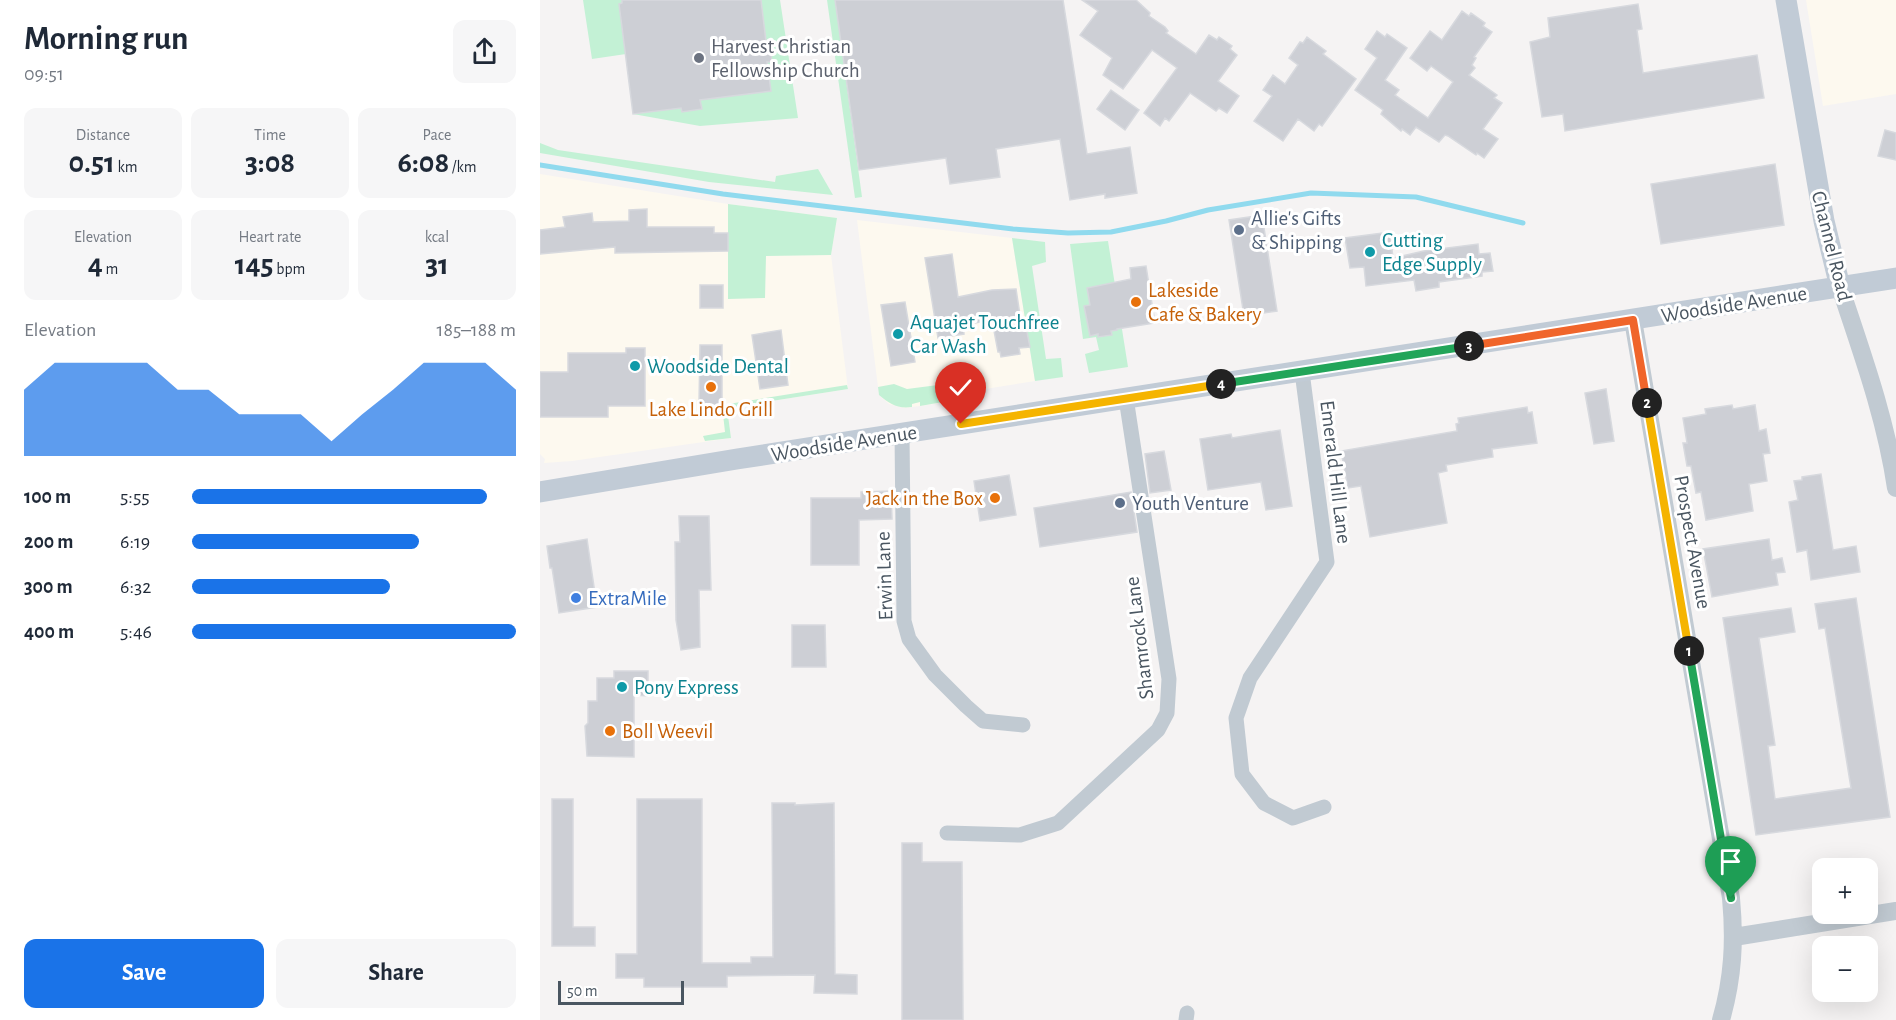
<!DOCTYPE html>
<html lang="en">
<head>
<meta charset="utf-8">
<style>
	:root { --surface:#fff; --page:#f6f6f7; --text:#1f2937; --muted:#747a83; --accent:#1a73e8 }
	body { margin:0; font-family:"Alegreya Sans",sans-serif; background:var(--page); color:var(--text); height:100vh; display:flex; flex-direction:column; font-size:22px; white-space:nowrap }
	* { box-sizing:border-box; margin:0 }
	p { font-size:20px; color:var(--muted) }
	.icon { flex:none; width:33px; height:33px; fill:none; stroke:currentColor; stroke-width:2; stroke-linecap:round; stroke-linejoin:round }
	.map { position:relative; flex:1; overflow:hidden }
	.details { display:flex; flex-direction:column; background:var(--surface); width:540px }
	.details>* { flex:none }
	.fabs { position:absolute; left:1272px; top:858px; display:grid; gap:12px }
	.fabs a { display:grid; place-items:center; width:66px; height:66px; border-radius:12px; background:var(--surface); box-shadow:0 6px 24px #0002; font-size:30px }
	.scale { position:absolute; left:18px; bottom:15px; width:126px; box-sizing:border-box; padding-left:6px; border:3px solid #4a5661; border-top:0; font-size:16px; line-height:21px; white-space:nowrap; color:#4a5661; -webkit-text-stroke:4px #fff; paint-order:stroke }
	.pin { position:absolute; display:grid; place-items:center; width:51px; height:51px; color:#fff; margin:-62px -26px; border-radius:50% 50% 50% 0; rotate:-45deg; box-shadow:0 0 6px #0007 }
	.pin .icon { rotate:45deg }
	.km { position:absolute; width:30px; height:30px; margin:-15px; border-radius:50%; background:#222; color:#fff; font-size:16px; line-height:30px; text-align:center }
	.round { display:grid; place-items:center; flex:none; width:63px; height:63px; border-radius:12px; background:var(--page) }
	.summary { display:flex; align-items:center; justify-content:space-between; height:102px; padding:0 24px }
	h1 { font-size:33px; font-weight:700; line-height:45px }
	.stats { display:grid; grid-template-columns:repeat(3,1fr); gap:9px; height:102px; padding:6px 24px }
	.stats div { display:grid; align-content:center; border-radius:12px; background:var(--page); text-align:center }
	.stats b { font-size:30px; font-weight:700 }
	.stats small { font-size:16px; font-weight:400 }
	.stats p { font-size:16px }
	.chart { height:168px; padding:12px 24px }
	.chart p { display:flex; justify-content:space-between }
	.chart svg { width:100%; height:108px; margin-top:6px; fill:var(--accent); opacity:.7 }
	.action { display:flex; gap:12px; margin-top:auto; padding:12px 24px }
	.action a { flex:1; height:69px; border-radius:12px; background:var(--accent); color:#fff; font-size:24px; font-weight:700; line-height:69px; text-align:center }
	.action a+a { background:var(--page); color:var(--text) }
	ul { padding:0 24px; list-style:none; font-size:20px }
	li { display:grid; grid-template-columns:96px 72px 1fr; align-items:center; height:45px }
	li i { height:15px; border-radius:8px; background:var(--accent) }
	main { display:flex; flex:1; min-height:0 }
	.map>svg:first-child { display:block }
</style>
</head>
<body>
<main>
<section class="details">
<div class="summary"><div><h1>Morning run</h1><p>09:51</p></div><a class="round"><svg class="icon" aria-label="share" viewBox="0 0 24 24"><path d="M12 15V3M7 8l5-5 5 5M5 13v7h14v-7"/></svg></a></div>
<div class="stats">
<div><p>Distance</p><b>0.51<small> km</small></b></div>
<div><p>Time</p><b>3:08</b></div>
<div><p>Pace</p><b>6:08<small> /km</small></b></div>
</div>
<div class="stats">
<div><p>Elevation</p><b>4<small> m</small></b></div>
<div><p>Heart rate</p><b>145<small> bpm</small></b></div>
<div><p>kcal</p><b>31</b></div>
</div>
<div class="chart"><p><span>Elevation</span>185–188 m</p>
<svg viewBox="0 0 160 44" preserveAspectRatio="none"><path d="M0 44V17L10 6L20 6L30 6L40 6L50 17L60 17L70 27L80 27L90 27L100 38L110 27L120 17L130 6L140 6L150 6L160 17V44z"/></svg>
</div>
<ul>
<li><b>100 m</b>5:55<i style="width:91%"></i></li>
<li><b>200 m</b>6:19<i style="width:70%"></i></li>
<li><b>300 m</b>6:32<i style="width:61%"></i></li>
<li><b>400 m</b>5:46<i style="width:100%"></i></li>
</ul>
<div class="action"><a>Save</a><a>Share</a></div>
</section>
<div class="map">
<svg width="1356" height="1020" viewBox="0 0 1356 1020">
	<rect width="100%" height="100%" fill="#f5f3f3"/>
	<path fill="#fdf9ef" d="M 1266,0 L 1356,0 L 1356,94 L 1283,106 Z
		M 0,174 L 188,204 L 297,218 L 291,255 L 308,389 L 187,408 L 191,438 L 32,461 L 4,463 L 5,459 L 0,454 Z
		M 317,220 L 472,238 L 495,381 L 439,390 L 440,397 L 380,406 L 364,408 L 349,404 L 339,395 Z"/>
	<path fill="#c3f1d5" d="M 43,0 L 82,0 L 82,3 L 79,4 L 86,54 L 52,59 Z
		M 221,0 L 240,0 L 258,118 L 160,126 L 93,114 L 141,108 L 142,112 L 161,109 L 160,100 L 231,91 L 227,62 L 232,61 L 229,41 L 226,41 Z
		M 287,0 L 295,0 L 322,197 L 315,198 Z
		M 0,143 L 18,150 L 235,182 L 236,176 L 278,169 L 293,195 L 169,182 L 0,153 Z
		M 188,204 L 297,218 L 291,255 L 226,256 L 225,298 L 188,299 Z
		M 472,238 L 505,242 L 506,262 L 492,266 L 506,359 L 521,358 L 523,377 L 495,381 Z
		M 568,241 L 588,367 L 549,373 L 545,354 L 559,350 L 556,337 L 543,339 L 530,244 Z
		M 354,384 L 367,389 L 398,385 L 401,387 L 403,402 L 380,406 L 380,402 L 372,404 L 372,407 C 357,409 350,404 339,395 L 338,387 Z
		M 307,385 L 308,389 L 187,408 L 191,438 L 165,441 L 163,436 L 185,432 L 182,405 Z"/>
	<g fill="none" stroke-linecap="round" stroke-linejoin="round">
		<path stroke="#90daee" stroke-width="5" d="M 0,165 L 183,194 L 473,229 L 528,233 L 571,232 L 626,221 L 668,210 L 771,193 L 876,197 L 983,223"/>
	</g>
	<path fill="#cdcfd5" stroke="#d7d9de" stroke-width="1.5" d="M 82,0 L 221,0 L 226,41 L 229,40 L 232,62 L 227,62 L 231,91 L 160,100 L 162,109 L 142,112 L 141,108 L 93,114 L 79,4 L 82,3 Z
		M 295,0 L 523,0 L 547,154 L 590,147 L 597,193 L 565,198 L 565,194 L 530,200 L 520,139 L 456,149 L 460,177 L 410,184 L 406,158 L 319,170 Z
		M 542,0 L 596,0 L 610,13 L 609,16 L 625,27 L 628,31 L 626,33 L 656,54 L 669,35 L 677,40 L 679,37 L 692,46 L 690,49 L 697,55 L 678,81 L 699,96 L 687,113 L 679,108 L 676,111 L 650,93 L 629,121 L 625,118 L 620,126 L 604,113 L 637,68 L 612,50 L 583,89 L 563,75 L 572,58 L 540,35 L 558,11 Z
		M 1098,4 L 1102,29 L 1097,30 L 1103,73 L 1217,55 L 1224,98 L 1025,131 L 1023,114 L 1002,117 L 990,42 L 1010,37 L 1008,18 Z
		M 922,11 L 929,16 L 931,13 L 945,23 L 943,26 L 952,32 L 934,57 L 936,58 L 932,65 L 935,68 L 929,75 L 957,95 L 954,98 L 962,103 L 943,129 L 958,139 L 944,158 L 937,153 L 936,155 L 908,136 L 905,135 L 899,142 L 876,127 L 870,135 L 862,129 L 861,131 L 841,114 L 843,110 L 815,90 L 837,58 L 825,49 L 837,31 L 845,37 L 847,34 L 867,48 L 845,80 L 859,90 L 855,95 L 888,118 L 913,82 L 891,66 L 887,71 L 870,58 L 890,31 L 902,40 Z
		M 767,37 L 786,51 L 783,54 L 816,79 L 782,126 L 779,124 L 774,131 L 758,119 L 743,141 L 714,121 L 732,96 L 723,90 L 733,75 L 745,84 L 758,65 L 749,58 L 760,42 L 763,43 Z
		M 571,90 L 599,110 L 585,130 L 557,109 Z
		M 1345,130 L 1356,133 L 1356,160 L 1338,156 Z
		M 1235,164 L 1244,225 L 1121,244 L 1111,184 Z
		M 107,209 L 107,227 L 174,227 L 174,233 L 188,233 L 188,251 L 75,253 L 75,247 L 0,254 L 0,230 L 25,227 L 23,217 L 52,213 L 53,222 L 89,221 L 89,210 Z
		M 722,215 L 737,311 L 704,316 L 689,220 Z
		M 850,232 L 853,258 L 884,251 L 938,244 L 939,254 L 950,253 L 953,271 L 942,272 L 942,276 L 899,282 L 899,287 L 876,291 L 874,280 L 826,286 L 824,267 L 810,268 L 805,238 Z
		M 412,254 L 418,297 L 452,290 L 476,289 L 482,328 L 486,327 L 490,347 L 479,348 L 480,354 L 461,357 L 460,352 L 458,352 L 452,320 L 423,325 L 424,334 L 398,338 L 385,258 Z
		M 606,266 L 615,323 L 577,329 L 577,330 L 571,331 L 572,335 L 558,337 L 558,334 L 550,336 L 544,306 L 550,305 L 547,288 L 591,279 L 590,268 Z
		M 160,285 L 183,285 L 183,308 L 160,308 Z
		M 365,302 L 375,362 L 351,366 L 341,305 Z
		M 241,330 L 248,385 L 220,389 L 212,335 Z
		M 160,345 L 182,345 L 182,405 L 159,405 Z
		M 86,348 L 105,348 L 105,406 L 68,406 L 68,417 L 0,417 L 0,372 L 28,372 L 28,353 L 86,353 Z
		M 1066,389 L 1074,441 L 1054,444 L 1045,393 Z
		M 1192,405 L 1193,409 L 1215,405 L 1219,431 L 1226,429 L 1230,453 L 1223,454 L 1227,481 L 1209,484 L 1213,511 L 1166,520 L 1161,492 L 1156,493 L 1151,466 L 1147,466 L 1143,443 L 1147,443 L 1143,418 L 1166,414 L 1165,409 Z
		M 987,407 L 988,413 L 992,412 L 997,443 L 952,449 L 953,457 L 906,465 L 907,471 L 898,473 L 907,523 L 830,537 L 821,486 L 808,488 L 801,451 L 917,431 L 916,424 L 919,423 L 918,418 Z
		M 740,430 L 752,506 L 726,510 L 721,482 L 668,490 L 660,439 L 691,434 L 692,438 Z
		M 624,451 L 631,490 L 610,493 L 605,454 Z
		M 1281,474 L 1293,550 L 1316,546 L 1320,572 L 1271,580 L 1267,550 L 1257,552 L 1249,502 L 1258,500 L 1254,481 L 1262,480 L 1262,477 Z
		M 469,475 L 476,515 L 440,521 L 434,481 Z
		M 351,491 L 352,519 L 319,520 L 319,565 L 271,565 L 271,498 L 321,498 L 321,492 Z
		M 591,492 L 597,532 L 500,547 L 494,508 Z
		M 139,516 L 169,516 L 171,590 L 159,590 L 160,647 L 141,650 L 136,620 L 135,542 L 140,542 Z
		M 47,539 L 57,607 L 19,613 L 12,568 L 10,568 L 7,546 Z
		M 1229,539 L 1232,560 L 1242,558 L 1245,572 L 1236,573 L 1238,585 L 1172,597 L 1163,549 Z
		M 1316,598 L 1350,817 L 1216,835 L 1183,618 L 1251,608 L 1255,632 L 1219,638 L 1235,745 L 1228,746 L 1235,799 L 1311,788 L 1285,628 L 1279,629 L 1275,604 Z
		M 252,625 L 285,625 L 286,667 L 252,667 Z
		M 74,671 L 108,671 L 108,696 L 94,695 L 94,757 L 47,756 L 45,726 L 48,723 L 48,701 L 57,701 L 57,678 L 74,678 Z
		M 12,799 L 33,799 L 33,927 L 55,927 L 55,946 L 12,946 Z
		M 97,799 L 162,799 L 162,963 L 211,963 L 211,957 L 233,957 L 232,803 L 255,803 L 255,805 L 294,803 L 295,974 L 317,975 L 317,994 L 274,993 L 275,975 L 187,976 L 187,987 L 104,987 L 104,978 L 76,978 L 76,954 L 97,954 Z
		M 362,843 L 382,843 L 382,862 L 422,862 L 423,1020 L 362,1020 Z"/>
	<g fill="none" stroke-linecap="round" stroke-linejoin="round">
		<path stroke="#c1cad2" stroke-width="15" d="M 762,372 L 787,562 L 710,678 L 696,718 L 702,774 L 724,803 L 753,818 L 784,807
			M 362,433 L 364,621 L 369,639 L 395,675 L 426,706 L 443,721 L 483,725
			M 407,833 L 480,835 L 518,823 L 618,730 L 627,713 L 629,679 L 586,398
			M 646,1020 L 647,1013"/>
		<path stroke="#c1cad2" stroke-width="18" d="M 1300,287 C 1322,353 1346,419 1356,488
			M 1093,320 L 1191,898 C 1195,941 1193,978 1181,1020
			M 1194,937 L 1356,911"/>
		<path stroke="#c1cbd6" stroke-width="21" d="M 1246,0 L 1284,221 L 1300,287
			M 0,492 L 197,459 L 1356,278"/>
	</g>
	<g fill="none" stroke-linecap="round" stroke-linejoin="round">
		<defs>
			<path id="split-1" d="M 1149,651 L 1191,898"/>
			<path id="split-2" d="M 1107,403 L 1149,651"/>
			<path id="split-3" d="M 929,346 L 1093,320 L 1107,403"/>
			<path id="split-4" d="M 681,384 L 929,346"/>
			<path id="split-5" d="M 421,424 L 681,384"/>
		</defs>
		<use href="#split-1" stroke="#fff" stroke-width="12"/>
		<use href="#split-2" stroke="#fff" stroke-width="12"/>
		<use href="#split-3" stroke="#fff" stroke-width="12"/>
		<use href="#split-4" stroke="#fff" stroke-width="12"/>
		<use href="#split-5" stroke="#fff" stroke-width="12"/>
		<use href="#split-1" stroke="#22a559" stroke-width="8"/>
		<use href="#split-2" stroke="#f5b400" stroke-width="8"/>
		<use href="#split-3" stroke="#f0652b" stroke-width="8"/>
		<use href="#split-4" stroke="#22a559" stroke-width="8"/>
		<use href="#split-5" stroke="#f5b400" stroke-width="8"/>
	</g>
	<circle fill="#6b7280" stroke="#fff" stroke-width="2" cx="159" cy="58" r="6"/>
	<g fill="#5c6f8a" stroke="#fff" stroke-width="2">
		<circle cx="699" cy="230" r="6"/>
		<circle cx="580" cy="503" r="6"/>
	</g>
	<g fill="#0f9aa8" stroke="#fff" stroke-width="2">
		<circle cx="830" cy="252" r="6"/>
		<circle cx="358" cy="334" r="6"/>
		<circle cx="95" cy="366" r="6"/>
		<circle cx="82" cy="687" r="6"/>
	</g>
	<g fill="#e8710a" stroke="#fff" stroke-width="2">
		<circle cx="596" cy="302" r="6"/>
		<circle cx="171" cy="387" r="6"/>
		<circle cx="455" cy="498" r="6"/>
		<circle cx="70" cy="731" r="6"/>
	</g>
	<circle fill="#3f7fe0" stroke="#fff" stroke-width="2" cx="36" cy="598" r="6"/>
	<g text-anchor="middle" stroke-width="6" stroke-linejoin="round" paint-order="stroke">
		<g font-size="21" fill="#5b616d" stroke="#fff" text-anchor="start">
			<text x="171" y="53">Harvest Christian<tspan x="171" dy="24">Fellowship Church</tspan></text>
		</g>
		<g font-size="21" fill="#4e5e75" stroke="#fff" text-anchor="start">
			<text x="711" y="225">Allie's Gifts<tspan x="711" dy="24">&amp; Shipping</tspan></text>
			<text x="592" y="510">Youth Venture</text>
		</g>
		<g font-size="21" fill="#0d838f" stroke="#fff" text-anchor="start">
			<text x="842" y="247">Cutting<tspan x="842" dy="24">Edge Supply</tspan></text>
			<text x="370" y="329">Aquajet Touchfree<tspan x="370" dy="24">Car Wash</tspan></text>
			<text x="107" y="373">Woodside Dental</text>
			<text x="94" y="694">Pony Express</text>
		</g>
		<g font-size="21" fill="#4a5661" stroke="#fff">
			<text transform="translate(1292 246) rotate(76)" y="7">Channel Road</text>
			<text transform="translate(1194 304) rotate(-9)" y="7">Woodside Avenue</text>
			<text transform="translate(304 443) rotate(-9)" y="7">Woodside Avenue</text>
			<text transform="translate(796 472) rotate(83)" y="7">Emerald Hill Lane</text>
			<text transform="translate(1153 542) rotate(80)" y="7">Prospect Avenue</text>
			<text transform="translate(344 576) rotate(-92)" y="7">Erwin Lane</text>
			<text transform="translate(599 638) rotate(-97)" y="7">Shamrock Lane</text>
		</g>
		<g font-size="21" fill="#c56008" stroke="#fff" text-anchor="start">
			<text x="608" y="297">Lakeside<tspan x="608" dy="24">Cafe &amp; Bakery</tspan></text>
			<text x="171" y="416" text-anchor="middle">Lake Lindo Grill</text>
			<text x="443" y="505" text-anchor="end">Jack in the Box</text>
			<text x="82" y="738">Boll Weevil</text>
		</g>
		<g font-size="21" fill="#366cbe" stroke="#fff" text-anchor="start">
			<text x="48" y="605">ExtraMile</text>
		</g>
	</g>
</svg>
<div class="fabs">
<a>+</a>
<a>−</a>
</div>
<div class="scale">50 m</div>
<div class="pin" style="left:1191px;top:898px;background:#1e9e55"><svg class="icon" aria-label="arrive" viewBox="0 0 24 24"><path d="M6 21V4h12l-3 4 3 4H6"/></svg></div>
<div class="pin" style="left:421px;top:424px;background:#d93025"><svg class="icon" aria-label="check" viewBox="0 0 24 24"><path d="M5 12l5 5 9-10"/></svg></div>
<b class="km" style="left:1149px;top:651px">1</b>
<b class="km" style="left:1107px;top:403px">2</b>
<b class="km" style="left:929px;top:346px">3</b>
<b class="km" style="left:681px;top:384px">4</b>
</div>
</main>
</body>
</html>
